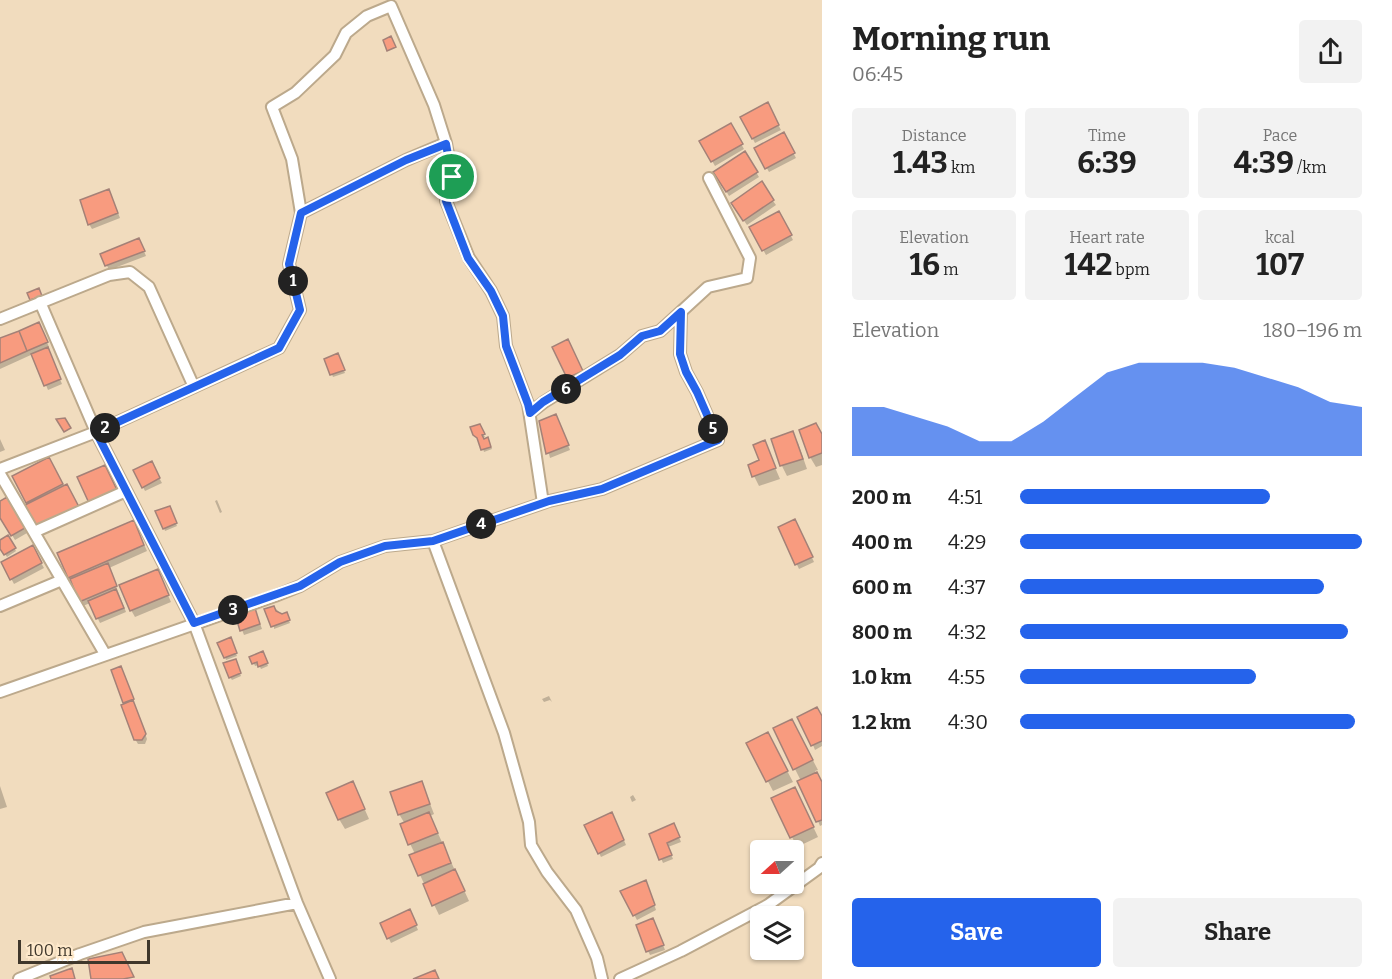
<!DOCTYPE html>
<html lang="en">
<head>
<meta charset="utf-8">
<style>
	:root { --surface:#fff; --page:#f2f2f2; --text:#222; --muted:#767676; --accent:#2563eb }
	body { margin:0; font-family:Bitter,serif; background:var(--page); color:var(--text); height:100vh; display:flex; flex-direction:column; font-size:22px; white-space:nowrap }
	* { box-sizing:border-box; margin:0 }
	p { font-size:20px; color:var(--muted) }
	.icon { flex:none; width:33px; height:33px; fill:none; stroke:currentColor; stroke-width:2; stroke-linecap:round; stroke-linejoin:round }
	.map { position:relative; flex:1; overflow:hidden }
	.side { display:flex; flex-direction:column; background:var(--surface); width:570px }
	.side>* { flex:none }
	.needle { width:39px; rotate:249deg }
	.buttons { position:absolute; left:750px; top:840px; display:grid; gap:12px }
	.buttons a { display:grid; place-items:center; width:54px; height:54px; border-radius:6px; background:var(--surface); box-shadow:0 2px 4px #0004; font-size:30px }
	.scale { position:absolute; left:18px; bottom:15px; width:132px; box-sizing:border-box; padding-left:6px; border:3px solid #3f372b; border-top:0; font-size:16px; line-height:21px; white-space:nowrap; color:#3f372b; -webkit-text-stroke:4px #fee9cb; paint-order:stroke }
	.pin { position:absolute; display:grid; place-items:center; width:51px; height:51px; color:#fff; margin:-26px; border:3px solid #fff; border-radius:50%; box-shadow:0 2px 6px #0007 }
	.km { position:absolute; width:30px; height:30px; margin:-15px; border-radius:50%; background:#222; color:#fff; font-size:16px; line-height:30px; text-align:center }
	.round { display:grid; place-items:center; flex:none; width:63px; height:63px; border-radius:6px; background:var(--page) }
	.headline { display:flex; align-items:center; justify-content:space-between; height:102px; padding:0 30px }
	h1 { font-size:33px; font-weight:700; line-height:45px }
	.metrics { display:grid; grid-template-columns:repeat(3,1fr); gap:9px; height:102px; padding:6px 30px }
	.metrics div { display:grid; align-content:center; border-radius:6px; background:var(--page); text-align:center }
	.metrics b { font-size:30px; font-weight:700 }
	.metrics small { font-size:16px; font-weight:400 }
	.metrics p { font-size:16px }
	.chart { height:168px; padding:12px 30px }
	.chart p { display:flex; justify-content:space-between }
	.chart svg { width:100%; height:108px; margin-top:6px; fill:var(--accent); opacity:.7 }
	.button { display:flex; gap:12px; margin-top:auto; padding:12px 30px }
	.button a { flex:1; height:69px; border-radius:6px; background:var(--accent); color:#fff; font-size:24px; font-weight:700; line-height:69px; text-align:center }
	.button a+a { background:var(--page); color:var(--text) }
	ul { padding:0 30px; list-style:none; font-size:20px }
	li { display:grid; grid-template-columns:96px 72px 1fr; align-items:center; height:45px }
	li i { height:15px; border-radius:8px; background:var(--accent) }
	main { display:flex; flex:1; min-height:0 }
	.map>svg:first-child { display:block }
</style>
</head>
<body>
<main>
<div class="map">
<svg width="822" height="979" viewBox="0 0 822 979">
	<rect width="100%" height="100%" fill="#f1dcbe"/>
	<path fill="#0003" d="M 767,104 L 781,130 L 755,143 L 742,118 Z
		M 730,125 L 744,149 L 715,166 L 701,142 Z
		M 783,134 L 796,158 L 769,172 L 756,148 Z
		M 745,154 L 759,177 L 729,196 L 715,172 Z
		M 111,195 L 120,218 L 92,229 L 89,224 Z
		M 773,201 L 776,205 L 747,225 L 735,208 Z
		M 779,213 L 793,240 L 766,255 L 751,228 Z
		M 141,244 L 146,256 L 109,270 L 102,255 Z
		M 41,328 L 49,347 L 47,348 L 62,384 L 48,390 L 33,354 L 0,369 L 0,339 Z
		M 570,345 L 584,376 L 571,382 L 554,348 Z
		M 339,358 L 345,373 L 333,377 L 326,360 Z
		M 541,421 L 558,421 L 570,450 L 550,458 Z
		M 479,426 L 485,437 L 482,438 L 483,441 L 489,442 L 492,449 L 484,452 L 480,440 L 474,434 Z
		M 792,433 L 798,443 L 807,469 L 787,476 L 782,466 L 773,440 Z
		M 822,436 L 822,465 L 816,467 L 810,457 Z
		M 0,439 L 5,450 L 0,452 Z
		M 764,442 L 780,479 L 759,486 L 749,466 L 761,461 Z
		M 49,459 L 64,487 L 29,505 L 14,477 Z
		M 151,463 L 162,483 L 145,491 L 135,471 Z
		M 6,499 L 27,533 L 15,540 L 0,515 L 0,502 Z
		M 217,500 L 222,512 L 220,513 L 215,501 Z
		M 170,510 L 177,526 L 165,531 L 164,528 Z
		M 797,525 L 814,562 L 799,569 L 780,528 Z
		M 137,529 L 147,551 L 109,568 L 126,612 L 100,623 L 90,603 L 83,606 L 69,577 Z
		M 8,537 L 16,551 L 7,557 L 0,546 L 0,541 Z
		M 32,547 L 44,568 L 14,584 L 3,563 Z
		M 160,577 L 171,602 L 135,617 L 131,610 Z
		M 274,607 L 282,615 L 287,616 L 290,623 L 274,629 Z
		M 255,609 L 262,629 L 244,635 L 242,630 Z
		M 231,642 L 237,656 L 226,660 L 225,657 Z
		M 264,656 L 268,666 L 261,669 L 259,665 L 255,666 L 251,657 Z
		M 236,663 L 241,676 L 232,680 L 230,677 Z
		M 113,671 L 123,672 L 147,739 L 145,744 L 138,744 L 135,739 L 126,705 Z
		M 549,696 L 552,702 L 550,700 L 544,702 L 542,699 Z
		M 822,719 L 822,746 L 815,750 L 813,745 Z
		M 775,729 L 797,730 L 818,770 L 815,771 L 822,784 L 822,825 L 820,826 L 818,821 L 799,782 L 801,781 Z
		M 748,743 L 773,744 L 793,782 L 773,791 Z
		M 353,783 L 369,819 L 345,829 L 339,819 Z
		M 422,783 L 434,814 L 430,816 L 469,901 L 439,915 L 411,856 L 415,854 L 401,825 L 405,824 L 399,814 Z
		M 0,786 L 7,807 L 0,809 Z
		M 633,795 L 636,800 L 632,802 L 630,797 Z
		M 773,799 L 800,799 L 818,837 L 797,847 Z
		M 614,818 L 626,845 L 601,857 L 586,826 Z
		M 676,830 L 681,842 L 668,847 L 673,859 L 663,863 L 651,835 Z
		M 648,886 L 656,910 L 637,920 L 622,892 Z
		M 412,916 L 418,930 L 391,943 L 382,924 Z
		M 655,924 L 665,950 L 650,955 L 648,951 Z"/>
	<path fill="#f89b7f" stroke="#a48177" stroke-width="1.5" d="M 391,36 L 396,47 L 387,51 L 383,40 Z
		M 768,102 L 779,125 L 752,139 L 740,117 Z
		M 731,123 L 743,144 L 711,162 L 699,141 Z
		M 784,132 L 795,153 L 765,169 L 754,148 Z
		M 745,151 L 758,172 L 726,192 L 713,172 Z
		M 762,181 L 774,200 L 743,221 L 731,203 Z
		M 109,189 L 118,213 L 88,225 L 80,200 Z
		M 779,211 L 792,235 L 762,251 L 749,227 Z
		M 139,238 L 145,251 L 105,266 L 100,254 Z
		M 39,288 L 42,296 L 30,300 L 27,293 Z
		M 39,322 L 48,342 L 27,351 L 19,331 Z
		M 19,331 L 27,351 L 0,363 L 0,338 Z
		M 568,339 L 583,371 L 567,378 L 552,347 Z
		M 48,347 L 61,379 L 44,386 L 31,354 Z
		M 338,353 L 345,370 L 330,375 L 324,359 Z
		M 556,414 L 569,445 L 546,454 L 539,421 Z
		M 65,418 L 71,428 L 64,432 L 56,419 Z
		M 816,423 L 822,434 L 822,453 L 809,458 L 799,430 Z
		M 480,424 L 485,434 L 482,435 L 484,439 L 488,437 L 491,447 L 481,450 L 477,438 L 473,435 L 470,427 Z
		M 793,431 L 803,459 L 780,466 L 771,439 Z
		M 765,440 L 776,468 L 752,477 L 748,465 L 759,460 L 753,445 Z
		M 49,457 L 63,484 L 26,503 L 12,476 Z
		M 152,461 L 160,478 L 142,488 L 133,470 Z
		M 105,465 L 117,490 L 89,503 L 77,477 Z
		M 67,484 L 79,507 L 37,529 L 25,505 Z
		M 7,497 L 25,528 L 11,536 L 0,518 L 0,501 Z
		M 170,506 L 177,523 L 163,529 L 155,511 Z
		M 795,519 L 813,557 L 795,565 L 778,527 Z
		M 134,520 L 144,545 L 68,578 L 57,553 Z
		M 8,535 L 16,548 L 4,555 L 0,549 L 0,540 Z
		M 33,545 L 42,563 L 10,580 L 1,562 Z
		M 108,563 L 117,586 L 79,602 L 70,579 Z
		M 158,569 L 169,595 L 130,611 L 119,585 Z
		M 116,589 L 124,608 L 96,619 L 88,601 Z
		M 274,606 L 276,611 L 282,614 L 287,612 L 290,620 L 271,627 L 264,609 Z
		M 255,608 L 260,624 L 240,631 L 235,614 Z
		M 231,637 L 237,653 L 224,658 L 217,643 Z
		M 263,651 L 268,663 L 258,667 L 257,662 L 252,664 L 249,657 Z
		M 236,659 L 241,673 L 229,678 L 223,663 Z
		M 121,666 L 134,699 L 123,703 L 111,670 Z
		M 133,700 L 146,734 L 142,740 L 134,740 L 121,705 Z
		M 817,707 L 822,716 L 822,741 L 811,746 L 797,717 Z
		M 792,719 L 813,760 L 793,770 L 773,728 Z
		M 768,732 L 788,771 L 766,782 L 746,743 Z
		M 817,772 L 822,782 L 822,820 L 816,822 L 797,781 Z
		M 353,781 L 365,809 L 338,820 L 326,793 Z
		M 422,781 L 430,804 L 398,815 L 390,792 Z
		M 795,787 L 814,827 L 790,838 L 771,798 Z
		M 429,812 L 438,833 L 408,845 L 400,824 Z
		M 612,812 L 624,840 L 598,854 L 584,825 Z
		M 674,823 L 680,837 L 667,843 L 672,855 L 659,860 L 649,834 Z
		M 443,842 L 451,863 L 418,876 L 409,855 Z
		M 455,869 L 465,891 L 432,906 L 423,884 Z
		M 646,880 L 655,905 L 633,916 L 620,891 Z
		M 410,909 L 417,925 L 387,939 L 380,923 Z
		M 653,918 L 664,945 L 646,952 L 636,925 Z
		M 122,952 L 134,977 L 123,979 L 91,979 L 88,959 Z
		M 72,968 L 75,979 L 51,979 L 50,976 Z
		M 435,970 L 439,979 L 413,979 Z"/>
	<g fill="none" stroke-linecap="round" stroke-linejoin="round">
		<defs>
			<path id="street" d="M 446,143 L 452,177 L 446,201 L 469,258 L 491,291 L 503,316 L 506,346 L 528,404 L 543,503
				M 40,302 L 96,432 L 194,623 L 297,903 L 330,979
				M 0,319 L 109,275 L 130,272 L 149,287 L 194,387
				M 530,413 L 544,402 L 620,355 L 642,336 L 660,331 L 708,287 L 747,278 L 750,258 L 709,178
				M 0,469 L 96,432 L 279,348 L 300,310 L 289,264 L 301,213 L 292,159 L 272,107 L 295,93 L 335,55 L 346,33 L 367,16 L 391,6 L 434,105 L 446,143 L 406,160 L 301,213
				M 0,474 L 105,654
				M 34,532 L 126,491
				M 433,541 L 504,733 L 529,822 L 531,845 L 547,872 L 576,910 L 597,958 L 602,979
				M 0,606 L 62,580
				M 0,692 L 275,596 L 300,586 L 340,562 L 385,546 L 433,541 L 549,501 L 602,489 L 718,440 L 697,392 L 686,372 L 680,354 L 681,312
				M 19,979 L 80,954 L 144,932 L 297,903
				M 620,979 L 681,951 L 768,905 L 819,868 L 822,863"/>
		</defs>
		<use href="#street" stroke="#bca98c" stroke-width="14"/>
		<use href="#street" stroke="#fff" stroke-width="10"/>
	</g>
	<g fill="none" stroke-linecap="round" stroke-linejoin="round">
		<defs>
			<path id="route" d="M 446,144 L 452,177 L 446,201 L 468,258 L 491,291 L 503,316 L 506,346 L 528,404 L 530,413 L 543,402 L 620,355 L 642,336 L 660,331 L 681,312 L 680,354 L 686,372 L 697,392 L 718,440 L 602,489 L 549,501 L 433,541 L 385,546 L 340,562 L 300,586 L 194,623 L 96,432 L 279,348 L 300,310 L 289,264 L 301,213 L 406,160 Z"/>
		</defs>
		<use href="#route" stroke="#fff" stroke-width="12"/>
		<use href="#route" stroke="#2563eb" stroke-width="8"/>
	</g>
</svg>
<div class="buttons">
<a><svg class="needle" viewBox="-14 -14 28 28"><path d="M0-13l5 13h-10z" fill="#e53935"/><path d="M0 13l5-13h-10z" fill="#767676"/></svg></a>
<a><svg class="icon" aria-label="layers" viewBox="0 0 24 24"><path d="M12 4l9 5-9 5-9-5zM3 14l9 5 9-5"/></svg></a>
</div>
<div class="scale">100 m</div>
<div class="pin" style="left:452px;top:177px;background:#1e9e55"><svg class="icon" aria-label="arrive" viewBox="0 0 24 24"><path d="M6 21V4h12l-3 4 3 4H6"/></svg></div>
<b class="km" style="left:293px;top:281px">1</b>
<b class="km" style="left:105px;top:428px">2</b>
<b class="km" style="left:233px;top:610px">3</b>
<b class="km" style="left:481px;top:524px">4</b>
<b class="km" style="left:713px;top:429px">5</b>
<b class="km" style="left:566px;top:389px">6</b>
</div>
<section class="side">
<div class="headline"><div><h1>Morning run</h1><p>06:45</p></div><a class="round"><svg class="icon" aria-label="share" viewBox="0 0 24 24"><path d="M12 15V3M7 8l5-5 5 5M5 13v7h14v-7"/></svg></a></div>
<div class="metrics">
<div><p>Distance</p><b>1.43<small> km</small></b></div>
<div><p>Time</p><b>6:39</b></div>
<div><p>Pace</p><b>4:39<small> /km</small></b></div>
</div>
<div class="metrics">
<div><p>Elevation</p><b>16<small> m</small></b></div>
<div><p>Heart rate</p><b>142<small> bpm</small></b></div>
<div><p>kcal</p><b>107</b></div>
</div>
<div class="chart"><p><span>Elevation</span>180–196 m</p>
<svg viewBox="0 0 160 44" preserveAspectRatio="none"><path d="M0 44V24L10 24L20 28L30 32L40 38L50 38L60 30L70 20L80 10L90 6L100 6L110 6L120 8L130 12L140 16L150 22L160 24V44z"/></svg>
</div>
<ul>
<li><b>200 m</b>4:51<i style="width:73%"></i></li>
<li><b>400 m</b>4:29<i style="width:100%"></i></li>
<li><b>600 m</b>4:37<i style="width:89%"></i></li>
<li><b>800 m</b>4:32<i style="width:96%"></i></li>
<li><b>1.0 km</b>4:55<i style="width:69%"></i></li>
<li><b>1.2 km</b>4:30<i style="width:98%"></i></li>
</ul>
<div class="button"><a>Save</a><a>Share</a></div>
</section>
</main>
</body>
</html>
